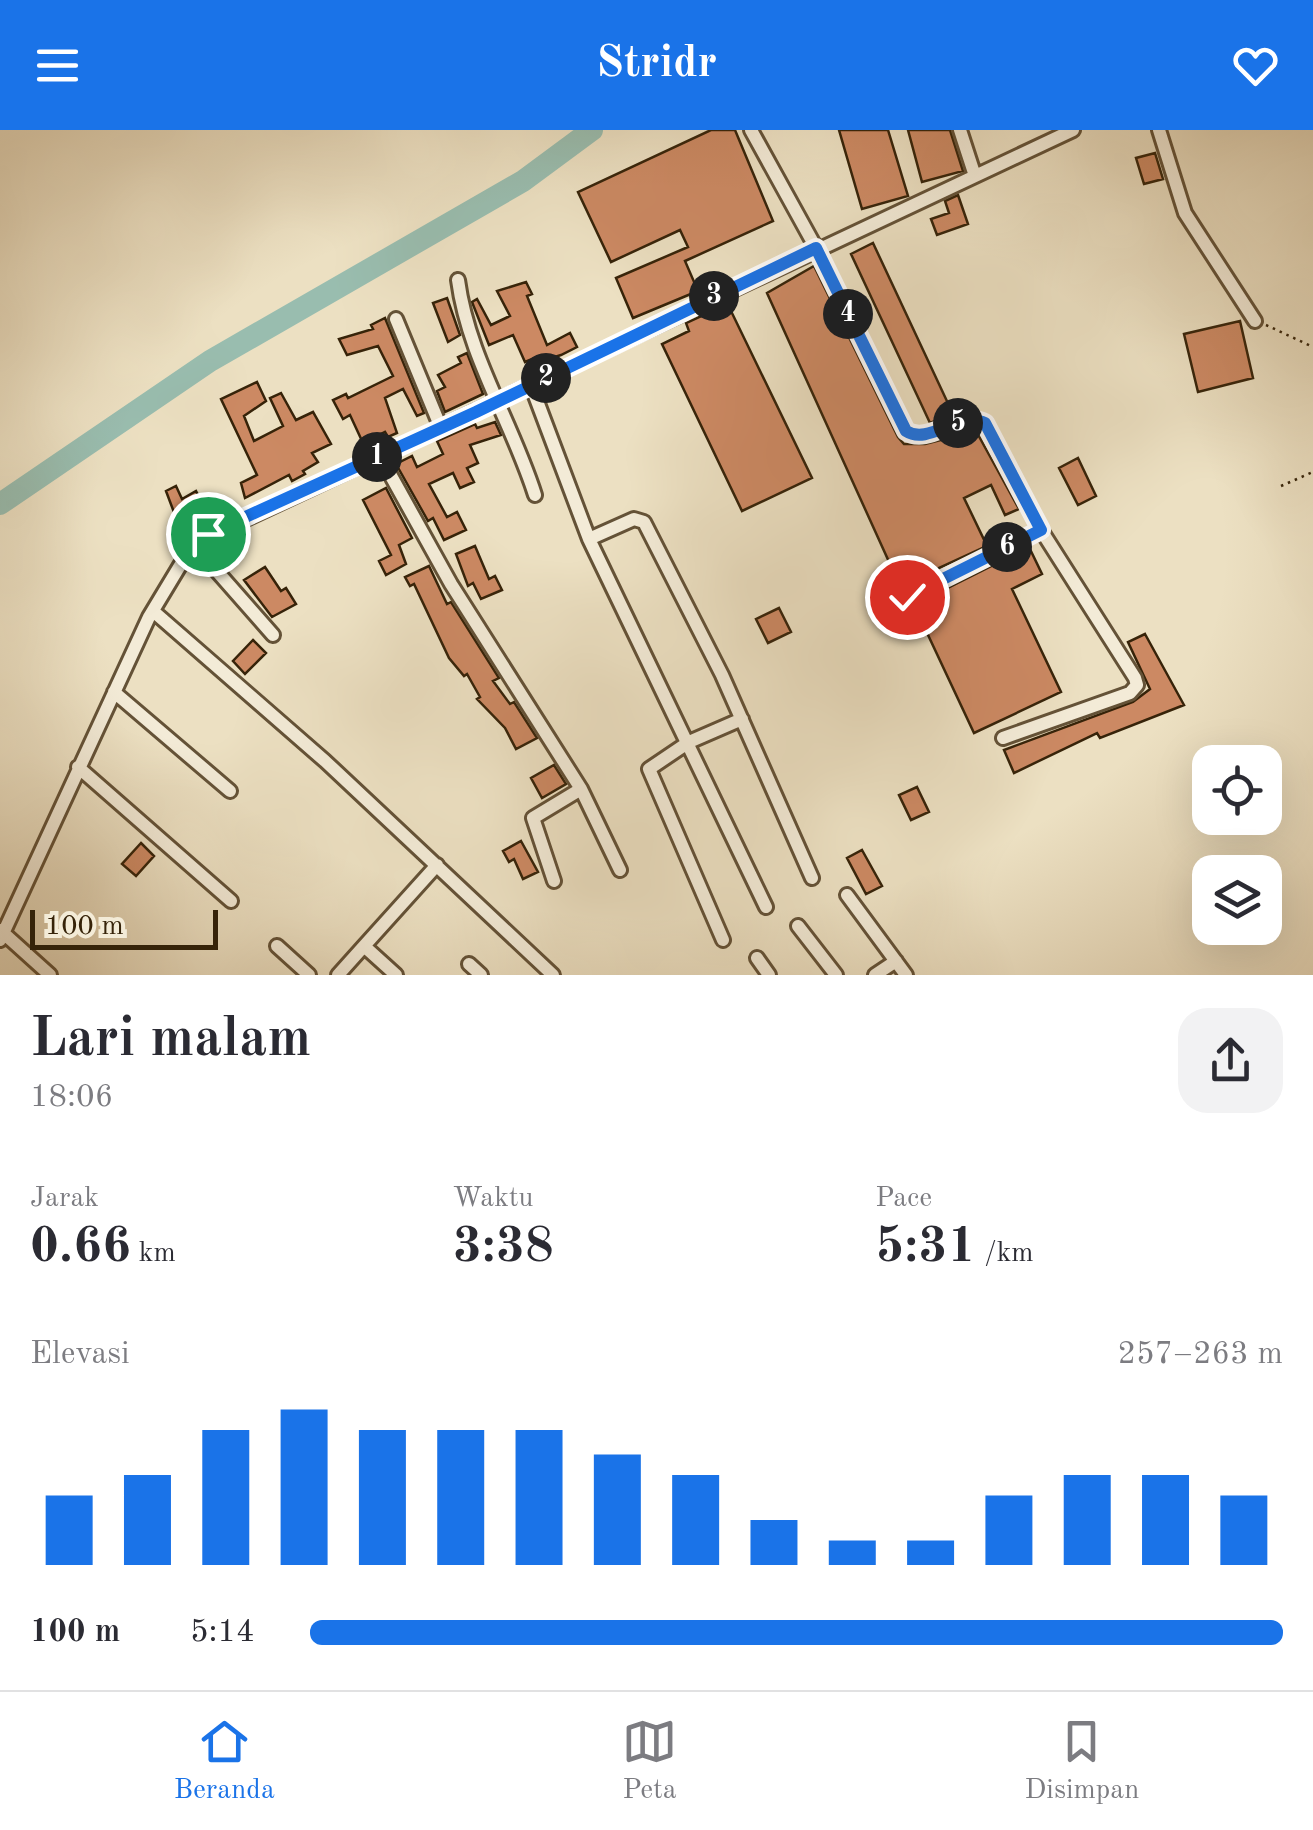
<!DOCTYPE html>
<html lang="id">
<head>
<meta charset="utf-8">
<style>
	:root { --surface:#fff; --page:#f2f2f3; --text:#2b2b33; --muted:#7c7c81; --line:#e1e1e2; --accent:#1a73e8 }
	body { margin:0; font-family:"Old Standard TT",serif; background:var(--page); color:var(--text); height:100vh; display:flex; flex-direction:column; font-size:38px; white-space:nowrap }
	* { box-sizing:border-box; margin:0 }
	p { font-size:32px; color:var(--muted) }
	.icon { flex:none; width:55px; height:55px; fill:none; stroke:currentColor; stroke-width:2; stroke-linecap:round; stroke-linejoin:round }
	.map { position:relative; height:845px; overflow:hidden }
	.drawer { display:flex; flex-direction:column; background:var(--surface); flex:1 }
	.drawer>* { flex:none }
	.buttons { position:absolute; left:1192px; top:615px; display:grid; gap:20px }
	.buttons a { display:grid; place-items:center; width:90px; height:90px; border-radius:20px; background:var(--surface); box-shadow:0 10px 40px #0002; font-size:50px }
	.scale { position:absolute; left:30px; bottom:25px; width:188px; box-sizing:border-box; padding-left:10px; border:5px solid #362309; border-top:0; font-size:28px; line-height:35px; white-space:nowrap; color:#362309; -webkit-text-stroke:8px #f3ebd7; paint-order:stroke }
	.pin { position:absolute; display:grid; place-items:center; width:85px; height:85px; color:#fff; margin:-42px; border:5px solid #fff; border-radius:50%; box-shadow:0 2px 10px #0007 }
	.km { position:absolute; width:50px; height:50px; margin:-25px; border-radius:50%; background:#222; color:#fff; font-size:28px; line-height:50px; text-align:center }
	.round { display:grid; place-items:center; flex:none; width:105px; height:105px; border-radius:30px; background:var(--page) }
	.headline { display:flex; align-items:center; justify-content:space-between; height:170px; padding:0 30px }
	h1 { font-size:55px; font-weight:800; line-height:75px }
	.figures { display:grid; grid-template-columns:repeat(3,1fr); gap:15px; height:170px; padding:10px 30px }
	.figures div { display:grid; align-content:center }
	.figures b { font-size:50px; font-weight:800 }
	.figures small { font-size:28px; font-weight:400 }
	.figures p { font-size:28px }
	.chart { height:280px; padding:20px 30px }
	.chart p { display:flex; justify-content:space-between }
	.chart svg { width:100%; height:180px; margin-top:10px; stroke:var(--accent); stroke-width:6 }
	ul { padding:0 30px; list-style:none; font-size:32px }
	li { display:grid; grid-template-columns:160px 120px 1fr; align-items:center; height:75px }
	li i { height:25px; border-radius:12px; background:var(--accent) }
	header { display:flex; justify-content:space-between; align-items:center; height:130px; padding:0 30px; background:var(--accent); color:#fff; font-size:45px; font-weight:800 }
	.tabs { display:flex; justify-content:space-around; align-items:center; height:140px; border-top:2px solid var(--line); background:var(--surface); font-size:28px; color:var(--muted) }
	.tabs a { display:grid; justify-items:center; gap:5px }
	.tabs .current { color:var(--accent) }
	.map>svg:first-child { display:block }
</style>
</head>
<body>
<header><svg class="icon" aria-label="menu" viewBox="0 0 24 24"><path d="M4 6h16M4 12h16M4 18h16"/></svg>Stridr<svg class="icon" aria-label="heart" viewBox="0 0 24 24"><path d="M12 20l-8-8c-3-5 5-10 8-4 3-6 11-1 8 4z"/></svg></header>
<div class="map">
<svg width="1313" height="845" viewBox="0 0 1313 845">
	<rect width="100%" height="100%" fill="#ece0c2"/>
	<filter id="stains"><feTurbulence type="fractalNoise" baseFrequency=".002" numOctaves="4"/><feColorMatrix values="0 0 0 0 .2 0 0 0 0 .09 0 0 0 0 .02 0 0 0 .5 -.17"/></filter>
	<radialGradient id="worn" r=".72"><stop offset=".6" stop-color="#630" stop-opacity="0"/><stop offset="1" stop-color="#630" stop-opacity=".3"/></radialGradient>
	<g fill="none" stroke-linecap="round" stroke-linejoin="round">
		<path stroke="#99bdaf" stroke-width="22" d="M 0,374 L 210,231 L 523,51 L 592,0"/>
	</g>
	<path fill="#cc8963" stroke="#362309" stroke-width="2.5" d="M 711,0 L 735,0 L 773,91 L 685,131 L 698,161 L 633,188 L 616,148 L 688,117 L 680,100 L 611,132 L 578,62 Z
		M 839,0 L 888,0 L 908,66 L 862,79 Z
		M 908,0 L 950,0 L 963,41 L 922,52 Z
		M 1155,23 L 1163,49 L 1144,54 L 1136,28 Z
		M 958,65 L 968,94 L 937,105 L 931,89 L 949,83 L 945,71 Z
		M 873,113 L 953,284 L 930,293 L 851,124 Z
		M 814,136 L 898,307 L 904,314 L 925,314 L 976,301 L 1019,379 L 1005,385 L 991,355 L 964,368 L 987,416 L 900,456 L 767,163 Z
		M 526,152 L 532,164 L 527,166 L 547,215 L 570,203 L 577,217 L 561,225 L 542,231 L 539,226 L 525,232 L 513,205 L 489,215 L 472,172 L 477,169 L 491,195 L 510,186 L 497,161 Z
		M 447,168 L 460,205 L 448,212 L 433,173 Z
		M 723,176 L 726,183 L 731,181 L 812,348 L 742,381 L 662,214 L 689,201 L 686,193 Z
		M 385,188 L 424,283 L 417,286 L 403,259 L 385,268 L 397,303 L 388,307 L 385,302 L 363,313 L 350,285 L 343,289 L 333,270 L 346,264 L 348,268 L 393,246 L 378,216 L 347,225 L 339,209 L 373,199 L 371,195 Z
		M 1240,191 L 1253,248 L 1198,262 L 1184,204 Z
		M 467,223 L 483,264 L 445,282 L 437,261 L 445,257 L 438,245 L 461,233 L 458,227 Z
		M 257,252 L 266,271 L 244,286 L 254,311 L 283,296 L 270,268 L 281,263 L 296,290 L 313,282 L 331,314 L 312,323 L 318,332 L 303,341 L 305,344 L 292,351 L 289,345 L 245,368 L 241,353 L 257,345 L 221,269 Z
		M 495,292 L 501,305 L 470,315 L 478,333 L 467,338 L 474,352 L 460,358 L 453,343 L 429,354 L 447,387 L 457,382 L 466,400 L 444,410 L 433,388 L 428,391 L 396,334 L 412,326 L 417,337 L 443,324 L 437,311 L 475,294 L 477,298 Z
		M 1078,328 L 1096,366 L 1078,375 L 1059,338 Z
		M 176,356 L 182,369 L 196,361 L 206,381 L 190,390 L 197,401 L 184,409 L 166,361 Z
		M 386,358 L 412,408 L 399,415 L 406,434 L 386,445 L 379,431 L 391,425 L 363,370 Z
		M 475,416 L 489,449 L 495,446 L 502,460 L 481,469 L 473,453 L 468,456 L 456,424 Z
		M 1029,417 L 1042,444 L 1012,459 L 1061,562 L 974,603 L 914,475 Z
		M 429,436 L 447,474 L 451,472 L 499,548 L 493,551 L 510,574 L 514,572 L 537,608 L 516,619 L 505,598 L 477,569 L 480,567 L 467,544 L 464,546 L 449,528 L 414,454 L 410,456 L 405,447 Z
		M 265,437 L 281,461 L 286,458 L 296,474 L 272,487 L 244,450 Z
		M 779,478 L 791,502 L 768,513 L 756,489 Z
		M 1145,504 L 1184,575 L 1100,608 L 1097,603 L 1014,643 L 1004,620 L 1133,572 L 1150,559 L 1128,512 Z
		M 253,510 L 266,523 L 245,544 L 233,531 Z
		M 554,635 L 566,654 L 542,668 L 531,648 Z
		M 917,657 L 929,682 L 911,690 L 899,665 Z
		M 521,711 L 538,742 L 523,749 L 514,729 L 509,732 L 503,721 Z
		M 141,713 L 154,726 L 136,746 L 122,734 Z
		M 862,720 L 882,756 L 866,764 L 847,728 Z"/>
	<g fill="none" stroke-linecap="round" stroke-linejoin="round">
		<defs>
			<path id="minor" d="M 751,0 L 816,118 L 906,301 C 929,316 960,280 985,293 L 1041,400 L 1135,548 L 1137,555 L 1130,563 L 1003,608
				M 960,0 L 974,43
				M 1159,0 L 1185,83 L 1255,191
				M 458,150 C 468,226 512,292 535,365
				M 396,189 L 441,298
				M 531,255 L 589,409 L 766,777
				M 380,326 L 451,454 L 581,659 L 620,740
				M 589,409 L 634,389 L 644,392 L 722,545 L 812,748
				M 193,414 L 273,505
				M 907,467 L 1041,400
				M 153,481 L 325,631 L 553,845
				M 114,562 L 230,661
				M 78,637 L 231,771
				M 554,751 L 533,688 L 581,659
				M 847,765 L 906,845
				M 798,796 L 836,845
				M 0,800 L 50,845
				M 0,810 L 149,487 L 193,414 L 1073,0
				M 723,810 L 649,639 L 689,612 L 742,589
				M 277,816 L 309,845
				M 757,828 L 769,845
				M 469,834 L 481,845
				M 338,845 L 364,816
				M 396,845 L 364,816 L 437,735
				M 875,845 L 896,831"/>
		</defs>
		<use href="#minor" stroke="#645237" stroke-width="18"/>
		<path stroke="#362309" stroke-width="2.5" stroke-dasharray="2.5 5" stroke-linecap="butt" d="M 1266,195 L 1313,217
			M 1281,356 L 1313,342"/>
		<use href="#minor" stroke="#f3ebd7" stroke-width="12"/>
	</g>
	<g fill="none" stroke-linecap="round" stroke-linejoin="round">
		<defs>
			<path id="route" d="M 208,404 L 476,282 L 816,118 L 906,301 C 929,316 960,280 985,293 L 1041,400 L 907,467"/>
		</defs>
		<use href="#route" stroke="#fff" stroke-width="20"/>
		<use href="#route" stroke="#1a73e8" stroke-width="12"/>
	</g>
	<rect width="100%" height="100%" filter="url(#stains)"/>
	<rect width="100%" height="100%" fill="url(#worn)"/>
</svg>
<div class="buttons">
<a><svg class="icon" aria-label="locate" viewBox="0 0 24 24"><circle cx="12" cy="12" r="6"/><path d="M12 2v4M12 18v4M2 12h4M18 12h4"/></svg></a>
<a><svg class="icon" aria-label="layers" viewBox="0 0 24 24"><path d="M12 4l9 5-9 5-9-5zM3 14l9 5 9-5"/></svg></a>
</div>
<div class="scale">100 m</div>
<div class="pin" style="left:208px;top:404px;background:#1e9e55"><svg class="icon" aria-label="arrive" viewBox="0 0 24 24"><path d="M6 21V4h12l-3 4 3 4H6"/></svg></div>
<div class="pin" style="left:907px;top:467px;background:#d93025"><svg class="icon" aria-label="check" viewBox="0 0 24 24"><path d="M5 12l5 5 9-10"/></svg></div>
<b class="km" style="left:377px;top:327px">1</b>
<b class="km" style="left:546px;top:248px">2</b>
<b class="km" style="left:714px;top:166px">3</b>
<b class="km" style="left:848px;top:184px">4</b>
<b class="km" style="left:958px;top:293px">5</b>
<b class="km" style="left:1007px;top:417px">6</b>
</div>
<section class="drawer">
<div class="headline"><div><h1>Lari malam</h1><p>18:06</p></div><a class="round"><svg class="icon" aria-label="share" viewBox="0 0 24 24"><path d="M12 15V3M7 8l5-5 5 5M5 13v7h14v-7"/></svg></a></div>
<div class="figures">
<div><p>Jarak</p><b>0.66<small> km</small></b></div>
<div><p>Waktu</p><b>3:38</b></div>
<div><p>Pace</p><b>5:31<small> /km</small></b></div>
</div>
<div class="chart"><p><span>Elevasi</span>257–263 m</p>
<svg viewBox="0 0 160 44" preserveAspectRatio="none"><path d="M5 44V27M15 44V22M25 44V11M35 44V6M45 44V11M55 44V11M65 44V11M75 44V17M85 44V22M95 44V33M105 44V38M115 44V38M125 44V27M135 44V22M145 44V22M155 44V27"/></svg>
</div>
<ul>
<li><b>100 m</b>5:14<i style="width:100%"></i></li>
</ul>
</section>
<nav class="tabs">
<a class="current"><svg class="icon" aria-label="home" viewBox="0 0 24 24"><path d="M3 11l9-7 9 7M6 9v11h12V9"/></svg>Beranda</a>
<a><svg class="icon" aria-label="map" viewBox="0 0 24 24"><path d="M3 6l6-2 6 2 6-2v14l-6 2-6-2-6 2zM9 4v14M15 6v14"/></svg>Peta</a>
<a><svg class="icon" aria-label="saved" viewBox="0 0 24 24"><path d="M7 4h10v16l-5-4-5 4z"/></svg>Disimpan</a>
</nav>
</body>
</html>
